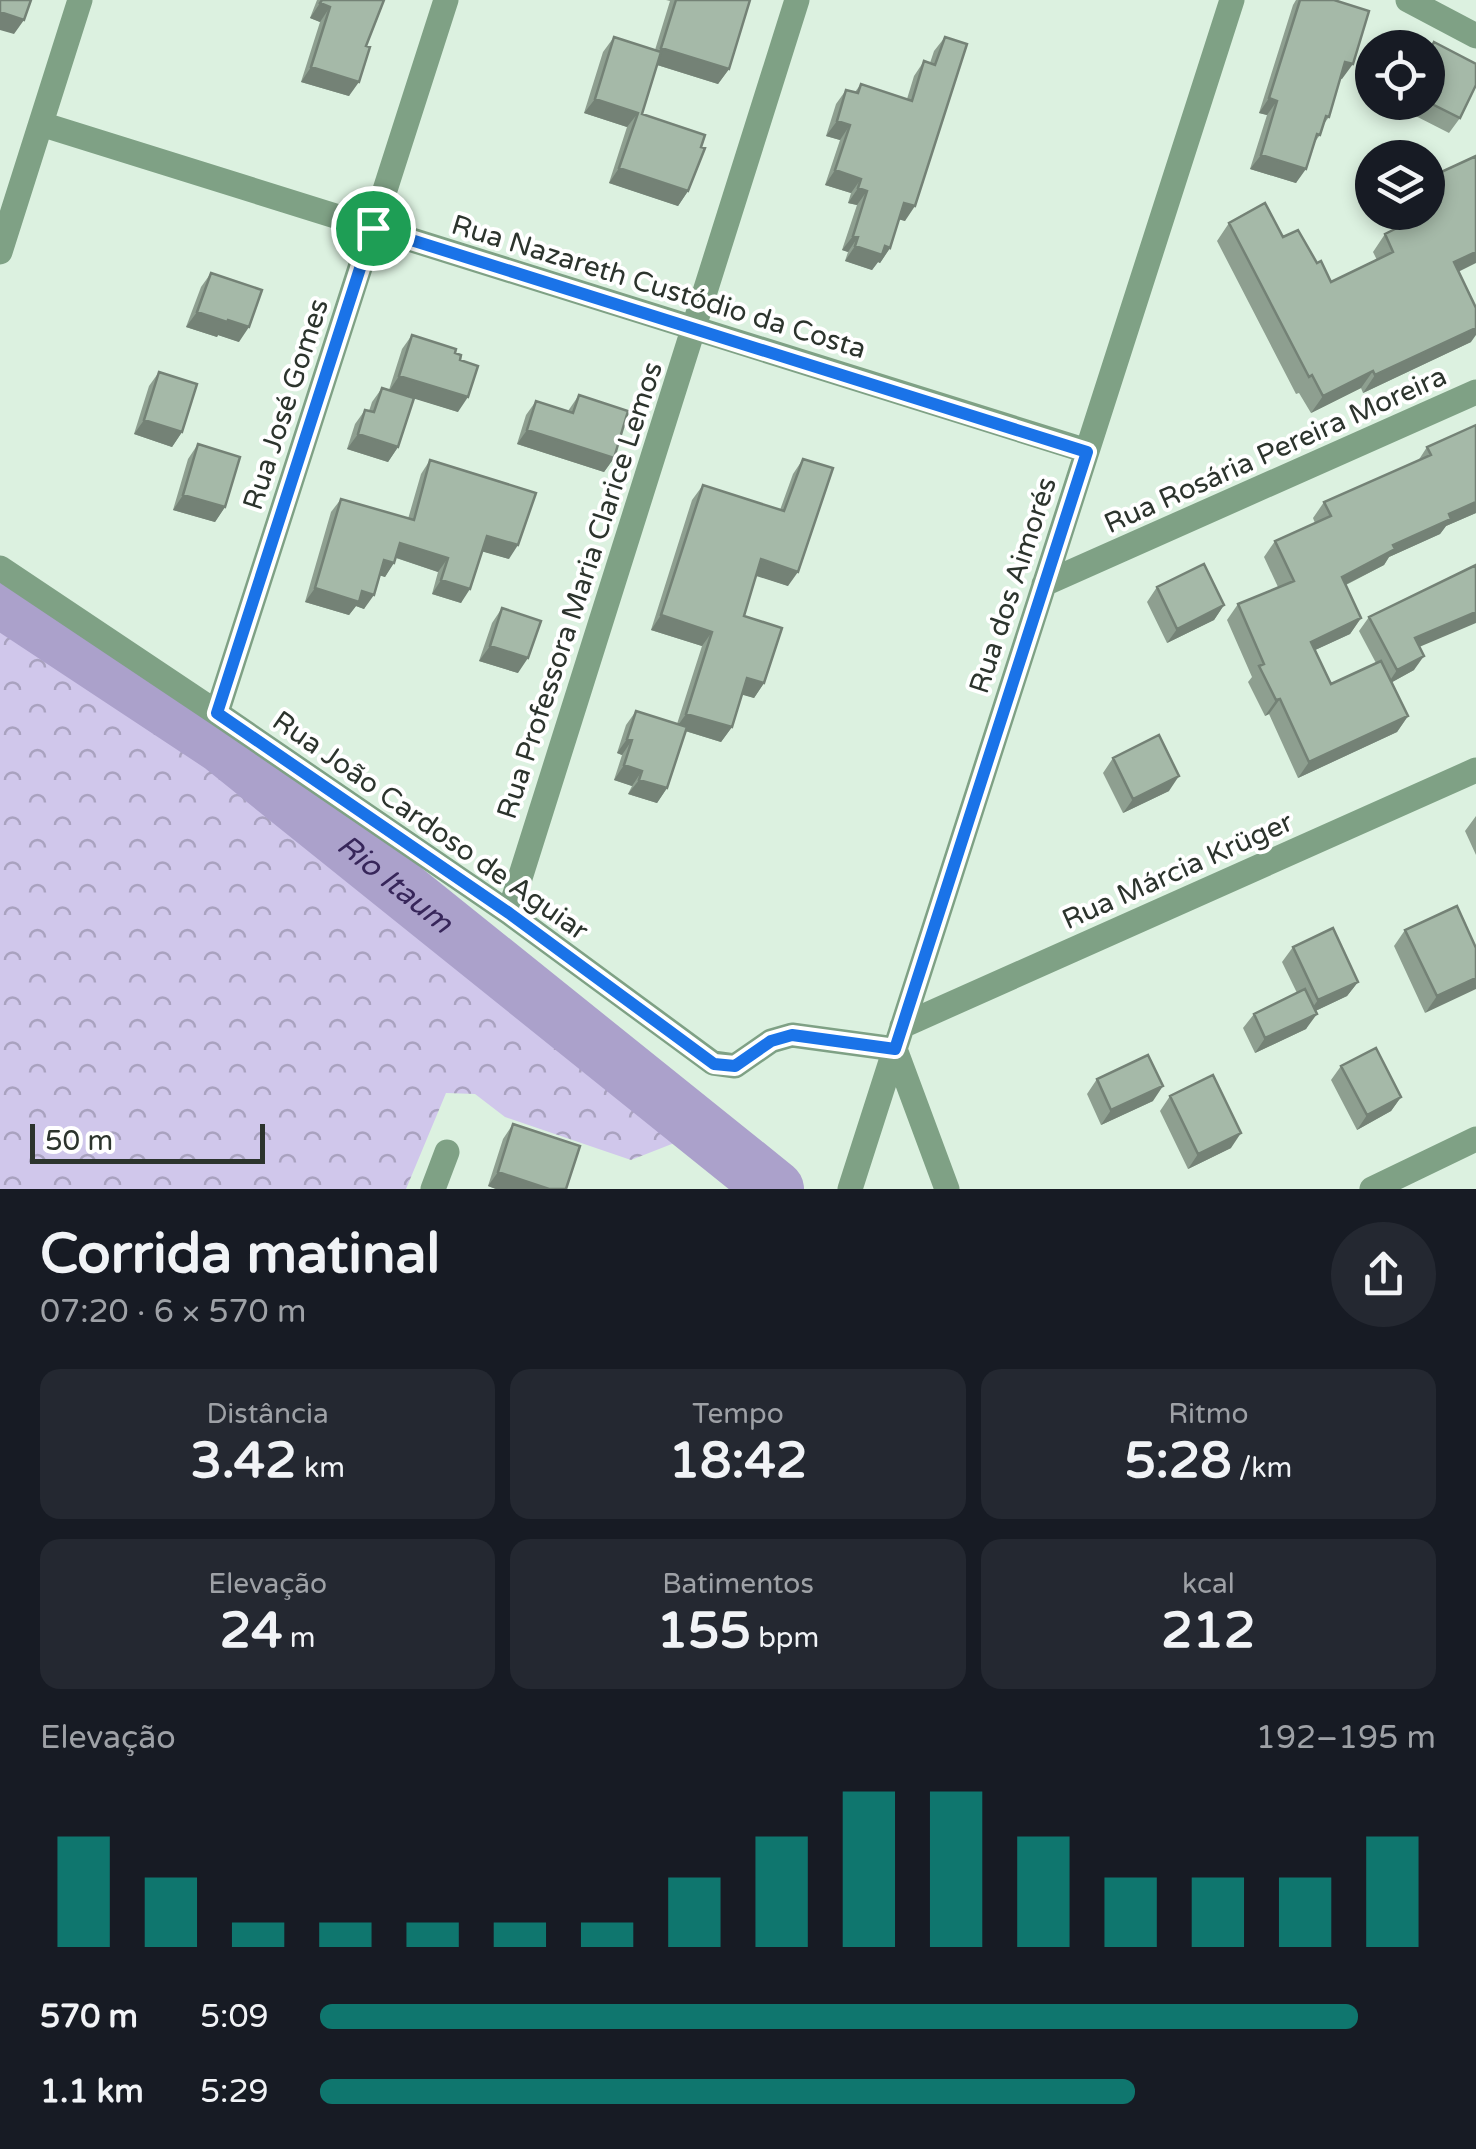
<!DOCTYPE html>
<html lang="pt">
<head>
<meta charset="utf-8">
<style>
	:root { --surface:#171b24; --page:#242831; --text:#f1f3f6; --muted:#9ea1a6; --accent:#0f766e }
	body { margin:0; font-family:"Varela Round",sans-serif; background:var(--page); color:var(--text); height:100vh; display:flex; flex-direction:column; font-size:38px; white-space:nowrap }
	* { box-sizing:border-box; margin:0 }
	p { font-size:32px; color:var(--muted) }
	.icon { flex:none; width:55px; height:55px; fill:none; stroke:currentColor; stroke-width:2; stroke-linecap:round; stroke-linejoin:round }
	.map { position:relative; height:1189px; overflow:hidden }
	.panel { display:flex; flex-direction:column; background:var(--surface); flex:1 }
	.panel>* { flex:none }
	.controls { position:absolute; left:1355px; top:30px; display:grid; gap:20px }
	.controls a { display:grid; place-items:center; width:90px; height:90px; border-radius:50%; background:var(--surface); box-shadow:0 5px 15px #0003; font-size:50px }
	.scale { position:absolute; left:30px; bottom:25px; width:235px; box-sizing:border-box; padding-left:10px; border:5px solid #2c342d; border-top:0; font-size:28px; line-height:35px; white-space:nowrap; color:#2c342d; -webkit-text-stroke:8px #fff; paint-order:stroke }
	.pin { position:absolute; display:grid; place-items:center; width:85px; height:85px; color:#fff; margin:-42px; border:5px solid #fff; border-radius:50%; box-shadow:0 2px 10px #0007 }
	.round { display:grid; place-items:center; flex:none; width:105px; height:105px; border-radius:52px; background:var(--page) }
	.summary { display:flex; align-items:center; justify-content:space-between; height:170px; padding:0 40px }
	h1 { font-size:55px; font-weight:700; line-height:75px }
	.figures { display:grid; grid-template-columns:repeat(3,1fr); gap:15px; height:170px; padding:10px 40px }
	.figures div { display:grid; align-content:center; border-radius:20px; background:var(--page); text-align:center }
	.figures b { font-size:50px; font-weight:700 }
	.figures small { font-size:28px; font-weight:400 }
	.figures p { font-size:28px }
	.chart { height:280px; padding:20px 40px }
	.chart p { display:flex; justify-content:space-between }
	.chart svg { width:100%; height:180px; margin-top:10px; stroke:var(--accent); stroke-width:6 }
	ul { padding:0 40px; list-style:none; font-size:32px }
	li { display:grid; grid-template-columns:160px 120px 1fr; align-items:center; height:75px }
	li i { height:25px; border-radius:12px; background:var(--accent) }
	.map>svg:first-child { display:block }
</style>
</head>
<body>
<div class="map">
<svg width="1476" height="1189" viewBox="0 0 1476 1189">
	<defs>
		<pattern id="forest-crowns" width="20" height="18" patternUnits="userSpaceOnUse" patternTransform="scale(2.5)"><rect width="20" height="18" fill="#d0c7eb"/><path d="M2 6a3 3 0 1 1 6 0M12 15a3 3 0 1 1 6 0" fill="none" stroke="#a9a2bf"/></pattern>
	</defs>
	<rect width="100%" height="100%" fill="#dcf1e0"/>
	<path fill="url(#forest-crowns)" d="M 0,615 L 166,724 L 250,788 L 346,855 L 507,993 L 616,1078 L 616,1092 L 682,1140 L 631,1160 L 505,1117 L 475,1094 L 446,1093 L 406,1189 L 0,1189 Z"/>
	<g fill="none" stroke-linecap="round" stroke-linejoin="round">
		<path stroke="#aba1cb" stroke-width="58" id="s1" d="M 0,598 L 221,744 L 775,1189"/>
		<path stroke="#7fa185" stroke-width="25" d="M 1408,0 L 1476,36
			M 41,124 L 1087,451
			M 0,252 L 80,0
			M 0,568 L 217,713 L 509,913 L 713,1063 L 735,1066 L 771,1041 L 792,1035 L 895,1049 L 947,1189
			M 1044,584 L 1476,392
			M 217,713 L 446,0
			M 509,913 L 797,0
			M 902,1026 L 1476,770
			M 433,1189 L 447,1152
			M 850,1189 L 1232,0
			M 1372,1189 L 1476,1139"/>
	</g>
	<path fill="#8e9f90" d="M 317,0 L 384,0 L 366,46 L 349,96 L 301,82 L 320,22 L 310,18 Z
		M 666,0 L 750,0 L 729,69 L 718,84 L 657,65 L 642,114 L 688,191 L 678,206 L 609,183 L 627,127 L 584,113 L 603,52 L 614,37 L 655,50 L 670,1 Z
		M 1296,0 L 1334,0 L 1342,79 L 1340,78 L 1329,117 L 1323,125 L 1320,135 L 1314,143 L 1296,183 L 1250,169 L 1267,115 L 1259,113 L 1293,5 Z
		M 945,37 L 905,221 L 899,219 L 890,248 L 880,263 L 878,262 L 872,270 L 845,261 L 848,252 L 842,250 L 857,205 L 848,203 L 851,193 L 825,185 L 840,140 L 826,136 L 836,104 L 846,90 L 855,92 L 861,84 L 907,99 L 914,76 L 924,61 L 930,63 L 934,51 Z
		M 1434,42 L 1460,118 L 1449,133 L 1398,107 L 1400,102 L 1428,102 L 1428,50 Z
		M 1428,178 L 1458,272 L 1471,342 L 1363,393 L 1361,388 L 1311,413 L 1299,393 L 1296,394 L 1217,241 L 1229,223 L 1283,237 L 1317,263 L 1331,282 L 1377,260 L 1373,252 L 1385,234 L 1416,218 L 1413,212 L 1428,212 Z
		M 211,273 L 239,342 L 218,335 L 217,337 L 186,327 L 201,287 Z
		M 412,335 L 455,353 L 460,360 L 458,412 L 408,396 L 398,447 L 388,462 L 347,449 L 355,424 L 365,410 L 369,411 L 372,402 L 382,388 L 389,390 L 402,349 Z
		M 159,372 L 182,432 L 172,447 L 134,434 L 149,386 Z
		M 579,395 L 614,458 L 604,472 L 517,444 L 526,415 L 536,401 L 568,411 Z
		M 1476,425 L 1476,513 L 1446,526 L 1440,534 L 1389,557 L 1384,565 L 1346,585 L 1361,618 L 1350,634 L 1315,650 L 1331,684 L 1376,663 L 1359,631 L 1369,617 L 1419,647 L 1414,670 L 1392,682 L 1408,716 L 1397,732 L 1298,778 L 1269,714 L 1265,716 L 1248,682 L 1252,677 L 1227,620 L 1238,604 L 1278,587 L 1264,557 L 1275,541 L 1315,523 L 1313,518 L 1324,502 L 1418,461 L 1427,447 Z
		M 198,444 L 225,507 L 215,522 L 173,510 L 188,459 Z
		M 803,459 L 788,586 L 756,575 L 744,616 L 764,683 L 754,698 L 742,694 L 732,727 L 721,742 L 685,731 L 667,788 L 657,803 L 628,794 L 632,786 L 614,780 L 622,755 L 617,753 L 626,725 L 636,711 L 677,724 L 702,646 L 651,630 L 692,500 L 703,485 L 780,510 L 793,474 Z
		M 430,460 L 509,559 L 482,551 L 461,603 L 432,594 L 438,572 L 396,558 L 385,577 L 380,575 L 364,609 L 356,606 L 349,615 L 305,602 L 331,512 L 341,499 L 408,519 L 421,474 Z
		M 1157,587 L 1224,605 L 1214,620 L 1167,643 L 1147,602 Z
		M 502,608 L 518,673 L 479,661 L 492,623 Z
		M 1113,758 L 1169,791 L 1123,813 L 1103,773 Z
		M 1476,816 L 1476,855 L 1465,831 Z
		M 1405,930 L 1476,948 L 1425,1013 L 1394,946 Z
		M 1293,947 L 1358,982 L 1347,996 L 1315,1011 L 1306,1029 L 1255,1053 L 1243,1028 L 1254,1014 L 1297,993 L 1282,962 Z
		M 1341,1066 L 1401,1097 L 1391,1111 L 1357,1130 L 1331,1080 Z
		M 1097,1079 L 1153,1101 L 1101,1125 L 1087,1094 Z
		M 1170,1096 L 1231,1148 L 1188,1169 L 1160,1111 Z
		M 513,1124 L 566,1189 L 496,1189 L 488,1186 L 503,1139 Z"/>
	<path fill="#748276" d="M 320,3 L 330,7 L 320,22 L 310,18 Z
		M 0,12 L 24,20 L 14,34 L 0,30 Z
		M 661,48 L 729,69 L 718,84 L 651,63 Z
		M 1345,62 L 1353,64 L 1342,79 L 1335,77 Z
		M 311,67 L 359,82 L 349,96 L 301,82 Z
		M 1269,98 L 1277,101 L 1267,115 L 1259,113 Z
		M 595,99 L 638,113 L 627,127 L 584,113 Z
		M 837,121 L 850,125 L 840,140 L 826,136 Z
		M 1261,155 L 1306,169 L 1296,183 L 1250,169 Z
		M 619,168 L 688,191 L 678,206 L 609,183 Z
		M 835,170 L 861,179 L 851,193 L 825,185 Z
		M 858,188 L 867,191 L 857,205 L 848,203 Z
		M 904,203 L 915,206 L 905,221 L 894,218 Z
		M 853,236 L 858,237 L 848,252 L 842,250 Z
		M 855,246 L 885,246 L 890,248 L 880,263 L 878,262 L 872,270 L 845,261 Z
		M 1476,252 L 1476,263 L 1442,280 L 1454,262 Z
		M 197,312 L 228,320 L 249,327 L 239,342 L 218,335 L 217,337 L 186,327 Z
		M 1476,328 L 1476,335 L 1471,342 L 1363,393 L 1375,375 Z
		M 1373,371 L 1361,388 L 1311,413 L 1323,396 Z
		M 399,376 L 468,397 L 458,412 L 389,391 Z
		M 144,420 L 182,432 L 172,447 L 134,434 Z
		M 527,430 L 614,458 L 604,472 L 517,444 Z
		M 358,434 L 398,447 L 388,462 L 347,449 Z
		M 183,495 L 225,507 L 215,522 L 173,510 Z
		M 1476,502 L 1476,513 L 1446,526 L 1440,534 L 1389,557 L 1384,565 L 1331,592 L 1342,577 L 1393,545 L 1449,514 Z
		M 487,536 L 518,545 L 509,559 L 477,550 Z
		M 400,543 L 448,558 L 438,572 L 391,556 Z
		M 761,559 L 798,572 L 788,586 L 750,574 Z
		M 384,560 L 394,563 L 385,577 L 375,574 Z
		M 441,580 L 470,589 L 461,603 L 432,594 Z
		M 315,588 L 362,591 L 374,595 L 364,609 L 356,606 L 349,615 L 305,602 Z
		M 1224,605 L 1214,620 L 1167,643 L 1177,629 Z
		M 1476,612 L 1476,623 L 1405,653 L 1415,638 Z
		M 661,615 L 712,632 L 702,646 L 651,630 Z
		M 1361,618 L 1350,634 L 1300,657 L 1311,642 Z
		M 490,646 L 528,658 L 518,673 L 479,661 Z
		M 1424,656 L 1414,670 L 1387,685 L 1397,670 Z
		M 747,678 L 764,683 L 754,698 L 736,693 Z
		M 1280,699 L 1269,714 L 1265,716 L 1276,700 Z
		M 686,714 L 732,727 L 721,742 L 676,728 Z
		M 1408,716 L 1397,732 L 1298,778 L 1309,762 Z
		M 627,739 L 632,740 L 622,755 L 617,753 Z
		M 624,765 L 642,771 L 632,786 L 614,780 Z
		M 1179,776 L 1169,791 L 1123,813 L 1133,799 Z
		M 639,780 L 667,788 L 657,803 L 628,794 Z
		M 1476,978 L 1476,989 L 1425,1013 L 1437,996 Z
		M 1358,982 L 1347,996 L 1307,1015 L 1318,1000 Z
		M 1317,1014 L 1306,1029 L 1255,1053 L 1265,1038 Z
		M 1163,1086 L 1153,1101 L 1101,1125 L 1111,1110 Z
		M 1401,1097 L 1391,1111 L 1357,1130 L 1367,1115 Z
		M 1241,1133 L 1231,1148 L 1188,1169 L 1198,1154 Z
		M 498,1172 L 549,1189 L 496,1189 L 488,1186 Z"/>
	<path fill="#a5b9a8" stroke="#748276" stroke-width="2.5" d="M 0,0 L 31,0 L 24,20 L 0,12 Z
		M 322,0 L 384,0 L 366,46 L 370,47 L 359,82 L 311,67 L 330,7 L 320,3 Z
		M 676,0 L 750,0 L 729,69 L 661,48 Z
		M 1300,0 L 1334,0 L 1369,11 L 1353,64 L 1345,62 L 1329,117 L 1326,116 L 1320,135 L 1317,134 L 1306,169 L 1261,155 L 1277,101 L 1269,98 Z
		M 614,37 L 661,52 L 642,114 L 705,135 L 701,147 L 705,148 L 688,191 L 619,168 L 638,113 L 595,99 Z
		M 945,37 L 967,44 L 915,206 L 904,203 L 890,248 L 885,246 L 882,255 L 855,246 L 858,237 L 853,236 L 867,191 L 858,188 L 861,179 L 835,170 L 850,125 L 837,121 L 846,90 L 858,93 L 861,84 L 912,101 L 924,61 L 935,65 Z
		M 1434,42 L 1476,64 L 1476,85 L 1460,118 L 1428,102 L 1428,54 Z
		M 1476,156 L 1476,252 L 1454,262 L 1476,308 L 1476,328 L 1375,375 L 1373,371 L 1323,396 L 1312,375 L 1309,377 L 1229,223 L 1265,203 L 1283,237 L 1298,230 L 1317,263 L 1321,261 L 1331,282 L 1393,252 L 1385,234 L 1433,210 L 1428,199 L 1428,178 Z
		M 211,273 L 262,290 L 249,327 L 228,320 L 227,322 L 197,312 Z
		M 412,335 L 456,349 L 455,353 L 461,355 L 460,360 L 478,366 L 468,397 L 399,376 Z
		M 159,372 L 197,384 L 182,432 L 144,420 Z
		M 382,388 L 414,398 L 398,447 L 358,434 L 365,410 L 374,412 Z
		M 579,395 L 628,411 L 614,458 L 527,430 L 536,401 L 573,413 Z
		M 1476,425 L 1476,502 L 1449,514 L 1451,519 L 1393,545 L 1395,549 L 1342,577 L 1361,618 L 1311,642 L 1331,684 L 1381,661 L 1408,716 L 1309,762 L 1280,699 L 1276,700 L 1259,666 L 1264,664 L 1238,604 L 1294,581 L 1275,541 L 1331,516 L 1324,502 L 1431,455 L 1427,447 Z
		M 198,444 L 240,457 L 225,507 L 183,495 Z
		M 803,459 L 833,468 L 798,572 L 761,559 L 744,616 L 782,628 L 764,683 L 747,678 L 732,727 L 686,714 L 712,632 L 661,615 L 703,485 L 784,511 Z
		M 430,460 L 536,493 L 518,545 L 487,536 L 470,589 L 441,580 L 448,558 L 400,543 L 394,563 L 384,560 L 374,595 L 362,591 L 359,602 L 315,588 L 341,499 L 414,520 Z
		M 1204,564 L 1224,605 L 1177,629 L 1157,587 Z
		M 1476,565 L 1476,612 L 1415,638 L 1424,656 L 1397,670 L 1369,617 Z
		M 502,608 L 541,621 L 528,658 L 490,646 Z
		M 636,711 L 687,727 L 667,788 L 639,780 L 642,771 L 624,765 L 632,740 L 627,739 Z
		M 1159,735 L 1179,776 L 1133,799 L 1113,758 Z
		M 1457,906 L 1476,948 L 1476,978 L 1437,996 L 1405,930 Z
		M 1333,928 L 1358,982 L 1318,1000 L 1293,947 Z
		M 1305,989 L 1317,1014 L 1265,1038 L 1254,1014 Z
		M 1376,1048 L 1401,1097 L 1367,1115 L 1341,1066 Z
		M 1148,1055 L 1163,1086 L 1111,1110 L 1097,1079 Z
		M 1213,1075 L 1241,1133 L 1198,1154 L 1170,1096 Z
		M 513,1124 L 580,1146 L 566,1189 L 549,1189 L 498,1172 Z"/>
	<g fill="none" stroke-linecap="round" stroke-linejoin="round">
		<defs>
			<path id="route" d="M 373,228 L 1087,452 L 895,1049 L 792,1035 L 771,1041 L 735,1066 L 714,1064 L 509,913 L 217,713 Z"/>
		</defs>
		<use href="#route" stroke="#fff" stroke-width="20"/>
		<use href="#route" stroke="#1a73e8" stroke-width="12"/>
	</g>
	<g text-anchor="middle" stroke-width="8" stroke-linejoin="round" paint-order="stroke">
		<g font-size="28" fill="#2c342d" stroke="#fff">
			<text transform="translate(659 286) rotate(17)" y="10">Rua Nazareth Custódio da Costa</text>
			<text transform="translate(285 404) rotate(-72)" y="10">Rua José Gomes</text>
			<text transform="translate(1275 449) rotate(-24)" y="10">Rua Rosária Pereira Moreira</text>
			<text transform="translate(1012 585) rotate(-72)" y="10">Rua dos Aimorés</text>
			<text transform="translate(579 590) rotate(-72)" y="10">Rua Professora Maria Clarice Lemos</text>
			<text transform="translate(431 825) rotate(35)" y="10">Rua João Cardoso de Aguiar</text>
			<text transform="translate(1177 870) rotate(-24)" y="10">Rua Márcia Krüger</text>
		</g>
		<g font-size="30" font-style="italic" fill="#37265a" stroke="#fff">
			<text dy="10" stroke="none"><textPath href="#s1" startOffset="488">Rio Itaum</textPath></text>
		</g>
	</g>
</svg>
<div class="controls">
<a><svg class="icon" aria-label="locate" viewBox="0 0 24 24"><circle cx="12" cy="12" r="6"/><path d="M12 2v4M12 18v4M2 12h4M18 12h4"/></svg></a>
<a><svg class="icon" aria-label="layers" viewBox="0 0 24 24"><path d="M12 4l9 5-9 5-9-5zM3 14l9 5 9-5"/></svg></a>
</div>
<div class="scale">50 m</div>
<div class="pin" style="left:373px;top:228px;background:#1e9e55"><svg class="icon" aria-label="arrive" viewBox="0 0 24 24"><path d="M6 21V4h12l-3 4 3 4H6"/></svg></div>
</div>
<section class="panel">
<div class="summary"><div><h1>Corrida matinal</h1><p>07:20 · 6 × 570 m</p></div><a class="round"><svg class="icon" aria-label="share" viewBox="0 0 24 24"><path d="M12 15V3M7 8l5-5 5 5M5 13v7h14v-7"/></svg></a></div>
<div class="figures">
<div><p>Distância</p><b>3.42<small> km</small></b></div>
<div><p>Tempo</p><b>18:42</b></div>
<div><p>Ritmo</p><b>5:28<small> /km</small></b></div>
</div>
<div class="figures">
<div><p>Elevação</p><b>24<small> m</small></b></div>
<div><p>Batimentos</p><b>155<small> bpm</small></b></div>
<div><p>kcal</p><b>212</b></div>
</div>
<div class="chart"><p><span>Elevação</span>192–195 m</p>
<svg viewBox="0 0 160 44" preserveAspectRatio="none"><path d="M5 44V17M15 44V27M25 44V38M35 44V38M45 44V38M55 44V38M65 44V38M75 44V27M85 44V17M95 44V6M105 44V6M115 44V17M125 44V27M135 44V27M145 44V27M155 44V17"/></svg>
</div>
<ul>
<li><b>570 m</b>5:09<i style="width:93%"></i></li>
<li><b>1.1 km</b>5:29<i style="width:73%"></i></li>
</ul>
</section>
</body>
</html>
